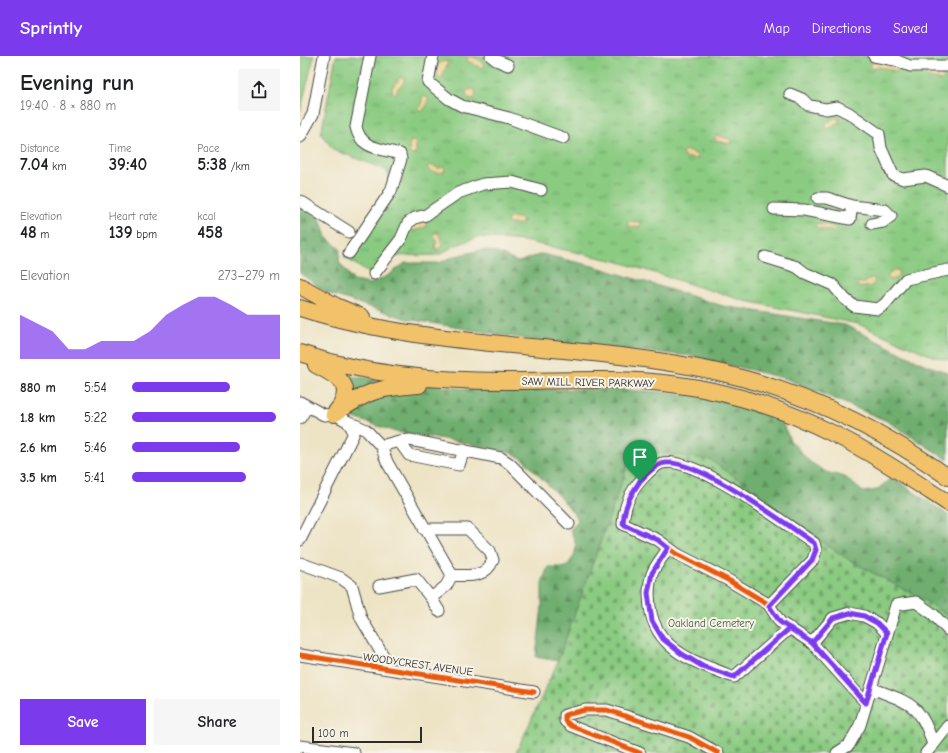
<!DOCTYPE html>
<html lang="en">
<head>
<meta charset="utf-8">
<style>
	:root { --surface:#fff; --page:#f6f6f6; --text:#202124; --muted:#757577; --accent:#7c3aed }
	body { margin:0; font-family:"Comic Neue",sans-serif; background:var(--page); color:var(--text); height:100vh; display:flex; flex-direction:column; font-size:15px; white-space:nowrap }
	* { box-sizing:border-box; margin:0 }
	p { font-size:13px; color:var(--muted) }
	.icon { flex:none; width:22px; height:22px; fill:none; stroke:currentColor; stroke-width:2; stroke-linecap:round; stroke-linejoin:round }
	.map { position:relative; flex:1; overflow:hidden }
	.drawer { display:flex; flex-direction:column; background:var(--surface); width:300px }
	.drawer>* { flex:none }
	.scale { position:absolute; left:12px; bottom:10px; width:110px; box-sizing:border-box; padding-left:4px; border:2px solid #2b2b2b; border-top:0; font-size:11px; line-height:14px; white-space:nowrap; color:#2b2b2b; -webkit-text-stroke:3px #f7f3e8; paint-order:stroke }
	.pin { position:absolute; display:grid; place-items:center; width:34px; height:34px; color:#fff; margin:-41px -17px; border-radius:50% 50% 50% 0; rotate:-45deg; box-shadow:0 0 4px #0007 }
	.pin .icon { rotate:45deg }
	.round { display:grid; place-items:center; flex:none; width:42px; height:42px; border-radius:0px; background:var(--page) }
	.head { display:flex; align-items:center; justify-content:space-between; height:68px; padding:0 20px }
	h1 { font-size:22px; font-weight:700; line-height:30px }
	.stats { display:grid; grid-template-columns:repeat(3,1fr); gap:6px; height:68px; padding:4px 20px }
	.stats div { display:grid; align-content:center }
	.stats b { font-size:17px; font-weight:700 }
	.stats small { font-size:11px; font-weight:400 }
	.stats p { font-size:11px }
	.chart { height:112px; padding:8px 20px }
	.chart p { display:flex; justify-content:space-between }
	.chart svg { width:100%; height:72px; margin-top:4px; fill:var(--accent); opacity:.7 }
	.cta { display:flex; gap:8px; margin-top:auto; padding:8px 20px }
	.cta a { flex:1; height:46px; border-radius:0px; background:var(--accent); color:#fff; font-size:16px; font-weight:700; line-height:46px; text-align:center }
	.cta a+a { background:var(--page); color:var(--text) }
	ul { padding:0 20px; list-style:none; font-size:13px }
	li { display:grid; grid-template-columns:64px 48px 1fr; align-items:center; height:30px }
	li i { height:10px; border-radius:5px; background:var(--accent) }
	header { display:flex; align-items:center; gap:24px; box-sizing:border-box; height:56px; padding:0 20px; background:var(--accent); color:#fff }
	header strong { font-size:19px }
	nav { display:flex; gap:22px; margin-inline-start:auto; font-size:14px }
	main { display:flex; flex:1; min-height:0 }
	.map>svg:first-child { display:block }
</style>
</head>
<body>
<header>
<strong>Sprintly</strong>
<nav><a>Map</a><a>Directions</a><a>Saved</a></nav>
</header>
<main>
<section class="drawer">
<div class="head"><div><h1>Evening run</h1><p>19:40 · 8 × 880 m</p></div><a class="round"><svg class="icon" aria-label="share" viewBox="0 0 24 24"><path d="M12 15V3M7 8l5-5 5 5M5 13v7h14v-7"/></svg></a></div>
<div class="stats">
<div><p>Distance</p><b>7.04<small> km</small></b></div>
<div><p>Time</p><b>39:40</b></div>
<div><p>Pace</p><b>5:38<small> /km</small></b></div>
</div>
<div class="stats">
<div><p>Elevation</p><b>48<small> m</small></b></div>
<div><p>Heart rate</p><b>139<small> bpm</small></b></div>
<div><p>kcal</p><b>458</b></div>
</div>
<div class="chart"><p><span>Elevation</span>273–279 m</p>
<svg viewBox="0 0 160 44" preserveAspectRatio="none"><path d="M0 44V17L10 22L20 27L30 38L40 38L50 33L60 33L70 33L80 27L90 17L100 11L110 6L120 6L130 11L140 17L150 17L160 17V44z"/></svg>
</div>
<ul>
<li><b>880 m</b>5:54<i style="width:66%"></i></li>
<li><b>1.8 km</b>5:22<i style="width:97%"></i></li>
<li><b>2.6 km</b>5:46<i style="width:73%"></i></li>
<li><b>3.5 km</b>5:41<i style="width:77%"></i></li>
</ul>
<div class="cta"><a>Save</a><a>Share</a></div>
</section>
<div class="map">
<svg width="648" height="697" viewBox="0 0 648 697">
	<defs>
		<pattern id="grass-tufts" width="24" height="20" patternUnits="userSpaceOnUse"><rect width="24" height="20" fill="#8aca81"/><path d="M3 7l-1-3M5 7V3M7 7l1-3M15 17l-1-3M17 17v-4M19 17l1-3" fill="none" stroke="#71a46a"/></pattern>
		<pattern id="forest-firs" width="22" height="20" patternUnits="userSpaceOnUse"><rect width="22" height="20" fill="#6fae6f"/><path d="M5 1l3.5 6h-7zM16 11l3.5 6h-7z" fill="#5b8e5b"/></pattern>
		<pattern id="sand-dots" width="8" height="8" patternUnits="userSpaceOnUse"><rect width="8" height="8" fill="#eeda9e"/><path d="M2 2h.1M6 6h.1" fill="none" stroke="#cb8" stroke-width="1.8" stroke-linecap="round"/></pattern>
		<pattern id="cemetery-stones" width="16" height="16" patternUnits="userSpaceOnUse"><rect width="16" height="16" fill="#8aca81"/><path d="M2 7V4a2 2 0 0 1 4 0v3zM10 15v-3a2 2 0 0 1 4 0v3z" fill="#71a46a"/></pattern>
	</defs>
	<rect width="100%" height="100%" fill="#f7f3e8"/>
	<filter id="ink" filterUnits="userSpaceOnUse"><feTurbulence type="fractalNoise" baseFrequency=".025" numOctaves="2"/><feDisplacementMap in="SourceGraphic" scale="8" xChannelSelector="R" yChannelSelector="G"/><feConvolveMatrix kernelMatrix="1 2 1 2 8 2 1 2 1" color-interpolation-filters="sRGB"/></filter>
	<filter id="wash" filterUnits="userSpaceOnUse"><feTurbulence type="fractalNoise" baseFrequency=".012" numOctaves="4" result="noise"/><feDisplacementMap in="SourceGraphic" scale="16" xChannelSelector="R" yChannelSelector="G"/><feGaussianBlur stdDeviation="0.9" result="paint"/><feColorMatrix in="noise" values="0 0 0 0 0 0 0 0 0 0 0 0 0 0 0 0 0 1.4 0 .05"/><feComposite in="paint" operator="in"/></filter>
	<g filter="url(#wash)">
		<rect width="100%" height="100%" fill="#ede3c5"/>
		<path fill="url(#grass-tufts)" stroke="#5a7a56" d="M 36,0 L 648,0 L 648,304 L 632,300 L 558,268 L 441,244 L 316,205 L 224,185 L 178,181 L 154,190 L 139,199 L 91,200 L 75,221 L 44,201 L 90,133 L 87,114 L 34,94 L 21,78 Z"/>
		<path fill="url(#forest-firs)" stroke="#4d6c4d" d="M 0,151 L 20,162 L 26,181 L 40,193 L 39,206 L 54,225 L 70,228 L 89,219 L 105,207 L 139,207 L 155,200 L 182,194 L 198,197 L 218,206 L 242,198 L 297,211 L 423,250 L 545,269 L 617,305 L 648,317 L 648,404 L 587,365 L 487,323 L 393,300 L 244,286 L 107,263 L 27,237 L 0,217 Z
			M 48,320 L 177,334 L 309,333 L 365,336 L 426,345 L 481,364 L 490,384 L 510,406 L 526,416 L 545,421 L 563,436 L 577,434 L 592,421 L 648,459 L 648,561 L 631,548 L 549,504 L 506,475 L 333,395 L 258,605 L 236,601 L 242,551 L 242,526 L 248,511 L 266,511 C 278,497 278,489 270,474 L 278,464 L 268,450 L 223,403 L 211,397 L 151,384 L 96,376 L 54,362 Z"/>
		<path fill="url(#sand-dots)" stroke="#8c8264" d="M 168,0 C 173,0 183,5 184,10 L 180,12 L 174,8 L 167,5 Z
			M 145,5 L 148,8 L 144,15 L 142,23 L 140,23 L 137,20 L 136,13 L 141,6 Z
			M 580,5 L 599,10 L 599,13 L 597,15 L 579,11 L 571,13 L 571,7 Z
			M 628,15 L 640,16 L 644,23 L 641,25 L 627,21 L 626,18 Z
			M 101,21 L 104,22 L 104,26 L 97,33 L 97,37 L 93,37 L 92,31 Z
			M166 38a5 5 0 1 1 10 0a5 5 0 1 1-10 0Z
			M 124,40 L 128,42 L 128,47 L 122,56 L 119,53 L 122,47 L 122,42 Z
			M 534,62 L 538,62 L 540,67 L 534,68 L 529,73 L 525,72 L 526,67 Z
			M 416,79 L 430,83 L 431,88 L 416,85 L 415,82 Z
			M 111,85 L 116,86 L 116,98 L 112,99 L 109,97 L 109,89 Z
			M 385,94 L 396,98 L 398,103 L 384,101 L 382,97 Z
			M 130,109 L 138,112 L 144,111 L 145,115 C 140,118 130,117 127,112 Z
			M 211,161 L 222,163 L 223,168 L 209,168 L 207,164 Z
			M 126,164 L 126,171 L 113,175 L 110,174 L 111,169 Z
			M 330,165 L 340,166 L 340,171 L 328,171 L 328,167 Z
			M 522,167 L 534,171 L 536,173 L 535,176 L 515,171 L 516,168 Z
			M 137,176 L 142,183 L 141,191 L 138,193 L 135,192 L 137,184 L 133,179 Z
			M 593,214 L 599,214 L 599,219 L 595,223 L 589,224 L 587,220 Z
			M 571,222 L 575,223 L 573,229 L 567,231 L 557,231 L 557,227 L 565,227 Z"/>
		<path fill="url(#cemetery-stones)" stroke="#5a7a56" d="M 333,395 L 364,397 L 410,404 L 446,428 L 506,475 L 549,504 L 631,548 L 648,561 L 648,697 L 216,697 L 258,605 Z"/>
		<path fill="#8aca81" stroke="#5a7a56" d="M 0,0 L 14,0 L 0,56 Z"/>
	</g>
	<g filter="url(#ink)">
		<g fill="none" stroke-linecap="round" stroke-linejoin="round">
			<defs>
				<path id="minor" d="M 133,0 L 128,26 L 149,43 L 162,50 L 209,62 L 263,82
					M 191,0 L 196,4 L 208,9
					M 574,0 L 595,4 L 610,10 L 648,10
					M 490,38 L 502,43 L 508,49 L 526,53 L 537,51 L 549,57 L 579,78 L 581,92 L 593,119 L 603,123 L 626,120 L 648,130
					M 0,81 L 13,58 L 24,0
					M 0,145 L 49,176
					M 552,150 L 585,154 L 591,160 L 583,166 L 572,168
					M 474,153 L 504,154 L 550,163 L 552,150 L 527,142 L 518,142
					M 49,197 L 91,135 L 101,103 L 100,98 C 81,92 61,94 56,71 L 70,0
					M 465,201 L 497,211 L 505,217 L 533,229 L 545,243 L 554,250 L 578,253 L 585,248 L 606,223 L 648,214
					M 74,218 L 101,183 L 108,167 L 115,162 L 126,159 L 158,137 L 183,128 L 212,126 L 241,134
					M 0,346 L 24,359 L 34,358 L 47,365 L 52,372 L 53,379 L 0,484
					M 0,362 L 7,351
					M 47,365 L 66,374 L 81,390 L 87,406 L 152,519 C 169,520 186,522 193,504 L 190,495 L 168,473 L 124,473
					M 99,385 L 109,399 L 159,409 L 164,394
					M 81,390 L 99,385 L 110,384 L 201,402 L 210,408 L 269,468
					M 368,492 C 364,500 355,509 352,518 C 348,529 349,540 350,551 C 356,596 398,607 434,621 L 490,572
					M 0,507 L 41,522 L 52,530 L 61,562 L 85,603 L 85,612
					M 79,530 L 116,523 L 131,542 L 146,530 L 152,519
					M 131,542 L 139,555
					M 469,549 L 513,504 L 516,494 L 514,487 C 485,468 395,399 362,407 C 355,409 348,417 343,422 C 330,435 324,451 323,468 L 358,484 L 377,498 L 428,524 L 468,548 L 469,549 L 480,566 L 512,587 L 566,647
					M 512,587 L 533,562 L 550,557 L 564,560 L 577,567 L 587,577
					M 0,599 L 234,636
					M 571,632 C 609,647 621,647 633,689 L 626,697
					M 633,689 L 648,670
					M 0,690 L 54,697
					M 340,697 L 271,670 L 265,665 L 265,659 L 285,654 L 307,654 L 389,681 L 418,697
					M 537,697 L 549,689 L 560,669 L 596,549 L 616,546 L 633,558 L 648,574"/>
				<path id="highway" d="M 0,230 L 36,250 L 62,261
					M 0,252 C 131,294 270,286 404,313 C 492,331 575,369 648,421
					M 0,297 C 66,319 135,325 205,325 C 261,325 317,321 372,328 C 428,335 484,353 534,378 C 574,398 611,423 648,447
					M 16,309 C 38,320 57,330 36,356
					M 34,358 C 69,334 77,332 119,329"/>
			</defs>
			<use href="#minor" stroke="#484742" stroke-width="13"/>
			<use href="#highway" stroke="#484742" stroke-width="18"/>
			<use href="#minor" stroke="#fff" stroke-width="11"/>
			<use href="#highway" stroke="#f2c26a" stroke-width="16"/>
			<defs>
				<path id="cycleway" d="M 469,549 L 513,504 L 516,494 L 514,487 C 485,468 395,399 362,407 C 355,409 348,417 343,422 C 330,435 324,451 323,468 L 358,484 L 377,498 L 428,524 L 468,548 L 469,549 L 480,566 L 512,587 L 566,647
					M 0,599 L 234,636
					M 340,697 L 271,670 L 265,665 L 265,659 L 285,654 L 307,654 L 389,681 L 418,697"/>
			</defs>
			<use href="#cycleway" stroke="#f7f3e8" stroke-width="8"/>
			<use href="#cycleway" stroke="#e8590c" stroke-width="5"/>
		</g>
	</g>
	<g fill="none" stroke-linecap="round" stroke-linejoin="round" filter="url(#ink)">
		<defs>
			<path id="route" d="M 340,425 C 330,440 324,451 323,468 L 358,484 L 368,492 L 352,517 L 348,537 L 352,565 L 363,583 L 382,598 L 402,610 L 434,621 L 490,572 L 512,587 L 533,562 L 550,557 L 564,560 L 577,567 L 587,577 L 566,647 L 512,587 L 480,566 L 469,550 L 512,504 L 516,494 L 514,487 C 487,469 391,397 361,408 C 353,411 346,419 340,425"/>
		</defs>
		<use href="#route" stroke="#fff" stroke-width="8"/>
		<use href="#route" stroke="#7c3aed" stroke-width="5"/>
	</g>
	<g text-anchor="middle" stroke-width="4" stroke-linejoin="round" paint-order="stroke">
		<g font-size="11" fill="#2b2b2b" stroke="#f7f3e8">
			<text transform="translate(288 326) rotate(1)" y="4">SAW MILL RIVER PARKWAY</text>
			<text transform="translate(118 608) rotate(8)" y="4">WOODYCREST AVENUE</text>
		</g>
		<g font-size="11" fill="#485b45" stroke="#f7f3e8">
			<text x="411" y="571">Oakland Cemetery</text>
		</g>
	</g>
</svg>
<div class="scale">100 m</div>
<div class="pin" style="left:340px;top:425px;background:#1e9e55"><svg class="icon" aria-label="arrive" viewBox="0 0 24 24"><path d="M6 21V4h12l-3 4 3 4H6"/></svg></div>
</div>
</main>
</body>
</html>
